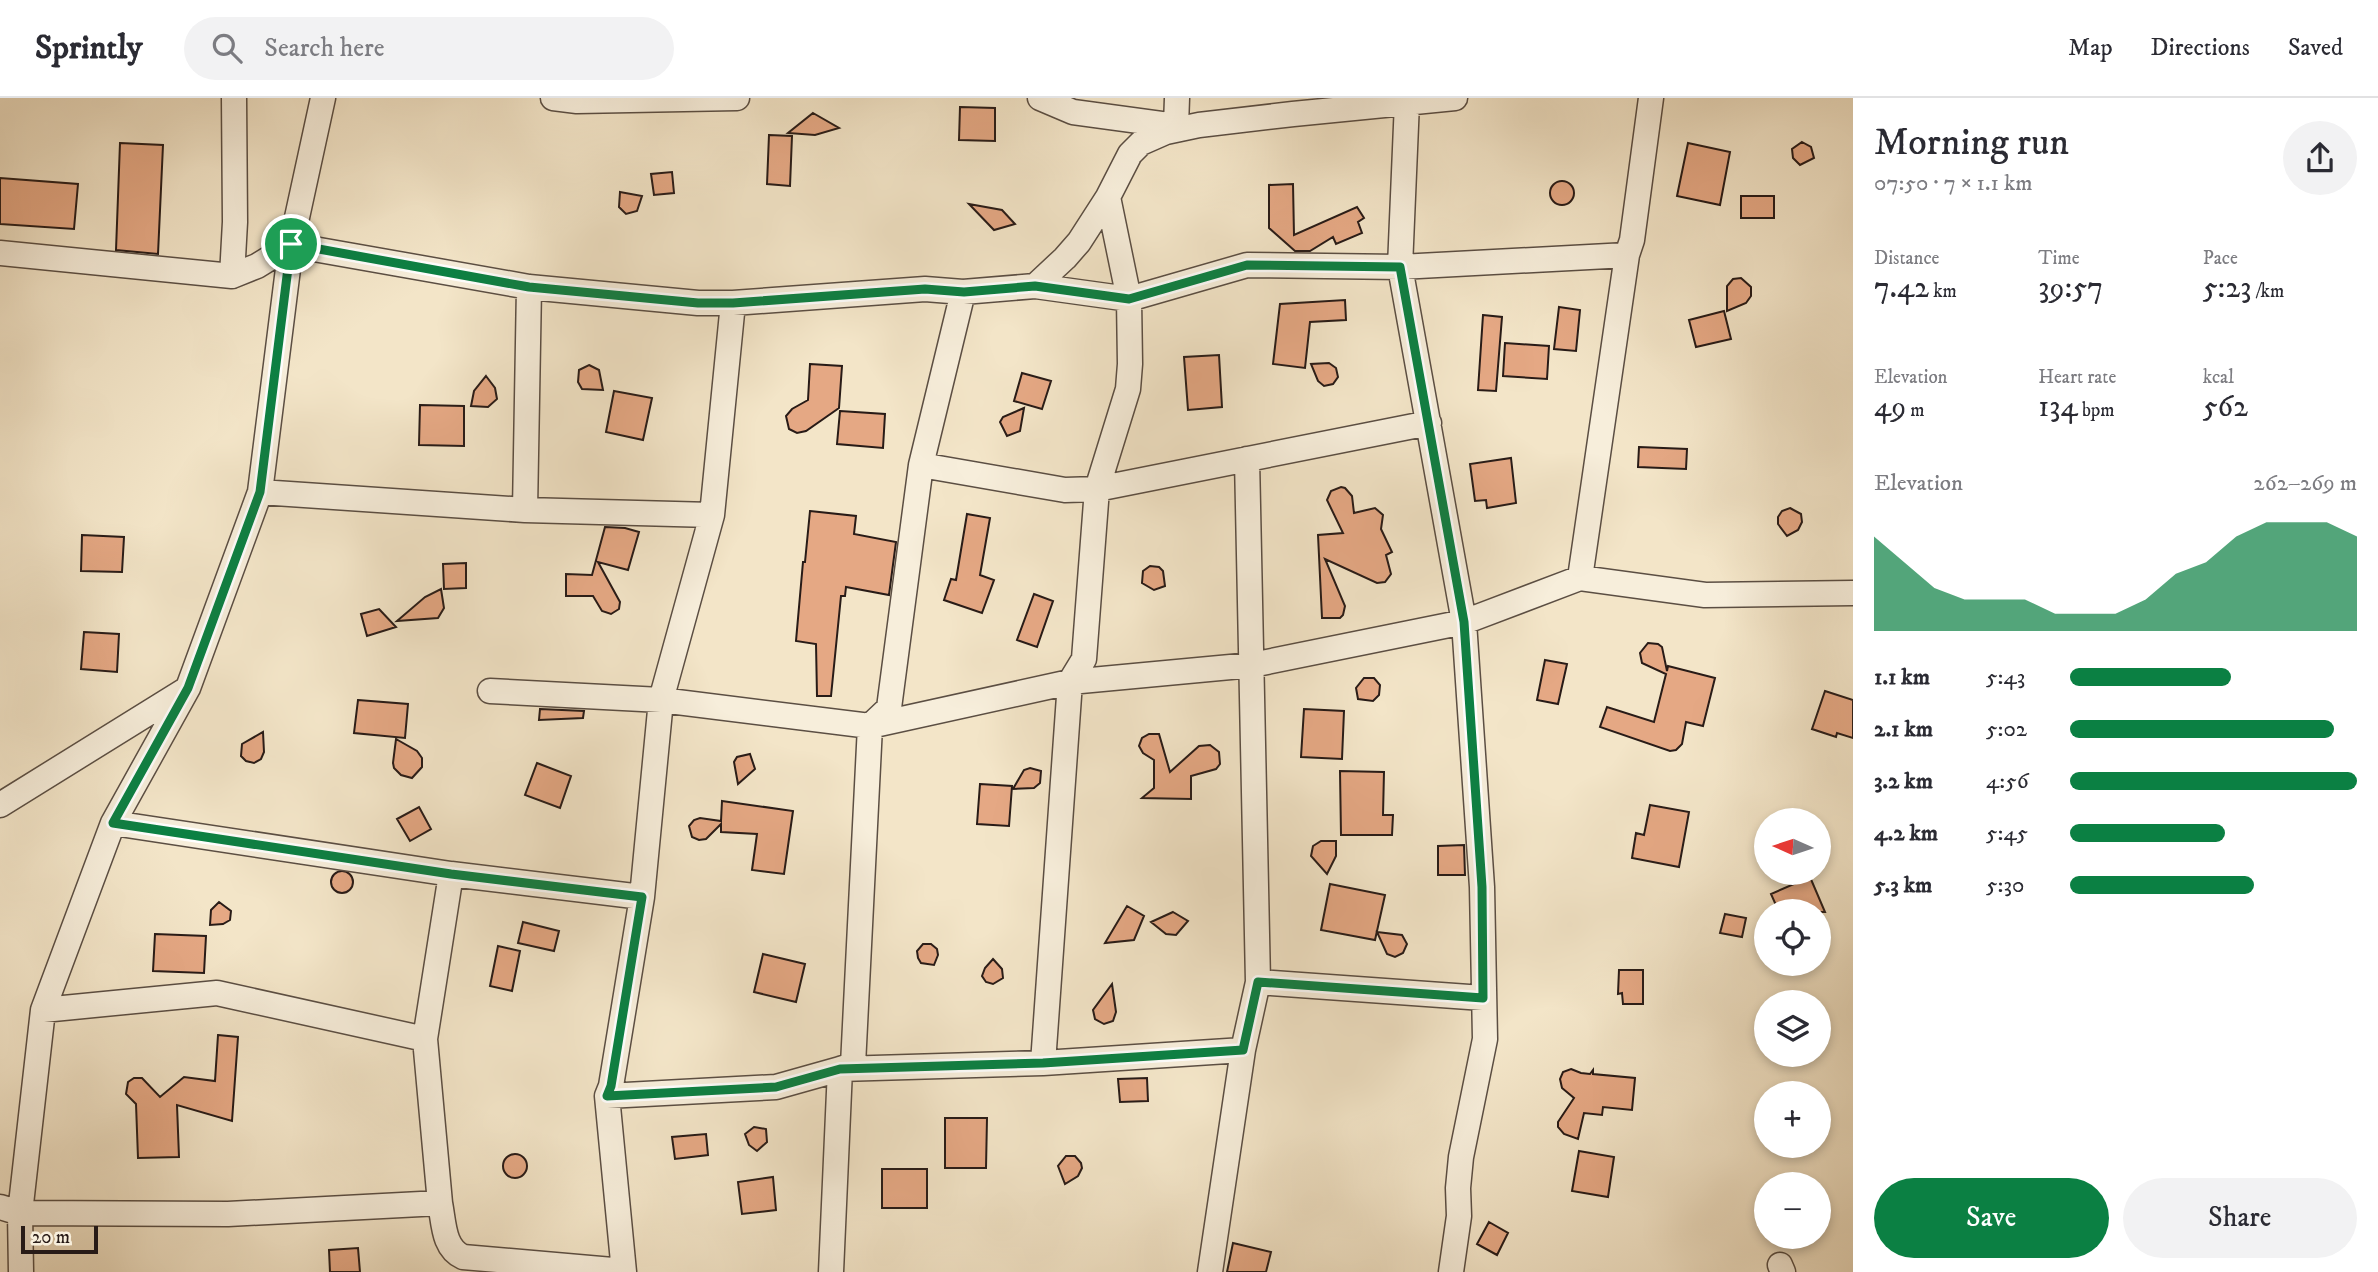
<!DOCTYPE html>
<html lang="en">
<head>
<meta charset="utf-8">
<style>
	:root { --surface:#fff; --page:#f2f2f3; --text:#2b2b33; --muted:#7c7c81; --line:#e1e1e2; --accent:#0b8043 }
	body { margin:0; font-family:"IM FELL DW Pica",serif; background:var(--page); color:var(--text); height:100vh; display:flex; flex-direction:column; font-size:26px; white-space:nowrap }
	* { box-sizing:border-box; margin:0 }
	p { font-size:23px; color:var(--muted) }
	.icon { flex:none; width:38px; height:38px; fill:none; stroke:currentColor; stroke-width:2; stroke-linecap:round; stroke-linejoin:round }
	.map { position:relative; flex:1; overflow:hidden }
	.details { display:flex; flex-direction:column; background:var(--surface); width:525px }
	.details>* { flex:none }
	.needle { width:46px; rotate:273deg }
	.fabs { position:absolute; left:1754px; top:710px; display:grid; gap:14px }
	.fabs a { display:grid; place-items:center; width:77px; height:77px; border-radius:50%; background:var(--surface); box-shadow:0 4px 10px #0003; font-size:35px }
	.scale { position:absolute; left:21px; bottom:18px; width:77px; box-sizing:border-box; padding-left:7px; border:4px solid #281b17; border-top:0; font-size:19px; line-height:24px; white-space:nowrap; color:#281b17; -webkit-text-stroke:5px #f7eedb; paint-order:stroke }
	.pin { position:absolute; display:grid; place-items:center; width:60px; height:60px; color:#fff; margin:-30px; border:4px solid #fff; border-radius:50%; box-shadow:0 2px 7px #0007 }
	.round { display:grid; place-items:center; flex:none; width:74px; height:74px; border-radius:37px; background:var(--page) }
	.summary { display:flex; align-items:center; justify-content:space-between; height:119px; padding:0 21px }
	h1 { font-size:38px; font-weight:600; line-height:52px }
	.stats { display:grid; grid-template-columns:repeat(3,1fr); gap:10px; height:119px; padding:7px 21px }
	.stats div { display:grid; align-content:center }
	.stats b { font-size:30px; font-weight:600 }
	.stats small { font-size:19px; font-weight:400 }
	.stats p { font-size:19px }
	.chart { height:196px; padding:14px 21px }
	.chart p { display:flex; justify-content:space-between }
	.chart svg { width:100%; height:126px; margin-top:7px; fill:var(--accent); opacity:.7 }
	.action { display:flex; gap:14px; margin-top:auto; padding:14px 21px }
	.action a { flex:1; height:80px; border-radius:42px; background:var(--accent); color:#fff; font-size:28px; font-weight:600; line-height:80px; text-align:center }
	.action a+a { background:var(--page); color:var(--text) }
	ul { padding:0 21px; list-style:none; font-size:23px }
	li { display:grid; grid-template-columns:112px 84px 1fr; align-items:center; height:52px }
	li i { height:18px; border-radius:9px; background:var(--accent) }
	header { display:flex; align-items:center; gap:42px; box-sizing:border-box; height:98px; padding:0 35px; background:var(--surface); border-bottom:2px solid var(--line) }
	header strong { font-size:33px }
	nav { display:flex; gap:38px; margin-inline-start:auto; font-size:24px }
	.search { width:490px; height:63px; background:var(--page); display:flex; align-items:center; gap:18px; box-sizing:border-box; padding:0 24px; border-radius:38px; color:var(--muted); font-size:26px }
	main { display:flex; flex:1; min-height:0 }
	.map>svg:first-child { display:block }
</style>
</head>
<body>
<header>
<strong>Sprintly</strong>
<div class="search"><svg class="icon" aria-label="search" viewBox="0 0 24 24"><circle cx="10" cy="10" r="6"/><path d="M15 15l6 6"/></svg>Search here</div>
<nav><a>Map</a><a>Directions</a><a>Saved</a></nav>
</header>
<main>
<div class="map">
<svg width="1853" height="1174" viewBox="0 0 1853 1174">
	<rect width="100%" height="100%" fill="#f3e5c8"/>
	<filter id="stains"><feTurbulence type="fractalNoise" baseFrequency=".00286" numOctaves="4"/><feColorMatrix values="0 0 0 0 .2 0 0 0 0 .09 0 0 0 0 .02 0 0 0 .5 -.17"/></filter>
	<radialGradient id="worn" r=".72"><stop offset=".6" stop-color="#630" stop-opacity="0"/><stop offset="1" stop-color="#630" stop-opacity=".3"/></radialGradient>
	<path fill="#e5a884" stroke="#281b17" stroke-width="2" d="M 960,9 L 995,10 L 995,43 L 959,42 Z
		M 813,15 L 839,30 L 815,37 L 788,35 Z
		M 769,37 L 792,38 L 790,88 L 767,86 Z
		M 1802,44 L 1811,49 L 1814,60 L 1800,67 L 1793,60 L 1792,51 Z
		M 120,45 L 163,47 L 158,156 L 116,152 Z
		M 1688,45 L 1730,54 L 1720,107 L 1677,98 Z
		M 672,74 L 674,95 L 654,97 L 651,76 Z
		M 0,80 L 78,86 L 74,131 L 0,126 Z
		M1550 95a12 12 0 1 1 24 0a12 12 0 1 1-24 0Z
		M 1293,86 L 1294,137 L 1357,109 L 1364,120 L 1358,124 L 1362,135 L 1336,146 L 1333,139 L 1310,153 L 1295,153 L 1269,130 L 1269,87 Z
		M 620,94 L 642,98 L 637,113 L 626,116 L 619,109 Z
		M 1741,98 L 1774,98 L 1774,120 L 1741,120 Z
		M 969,106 L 1002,112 L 1015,126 L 994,132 Z
		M 1741,180 L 1751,189 L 1751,198 L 1746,205 L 1727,213 L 1727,188 L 1733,181 Z
		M 1345,202 L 1346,222 L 1310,224 L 1305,270 L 1273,266 L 1280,206 Z
		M 1559,209 L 1580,212 L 1576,253 L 1554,251 Z
		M 1724,213 L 1731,241 L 1696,249 L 1689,222 Z
		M 1483,217 L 1502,219 L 1496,293 L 1478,292 Z
		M 1505,245 L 1549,248 L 1547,281 L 1503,278 Z
		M 1219,257 L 1222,309 L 1188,312 L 1184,259 Z
		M 1329,265 L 1336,270 L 1338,279 L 1333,286 L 1324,288 L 1318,283 L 1311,266 Z
		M 810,266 L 842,268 L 839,310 L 806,333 L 797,335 L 789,331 L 786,318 L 792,311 L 808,302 Z
		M 589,267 L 599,272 L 603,292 L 582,291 L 578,284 L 579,272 Z
		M 1022,275 L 1051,283 L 1042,311 L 1014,303 Z
		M 486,278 L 495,290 L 497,301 L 488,309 L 471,308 L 474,293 Z
		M 614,293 L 652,300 L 643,342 L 606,334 Z
		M 420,307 L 464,308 L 464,348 L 419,347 Z
		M 1024,310 L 1020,333 L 1007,338 L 1000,324 L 1003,319 Z
		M 840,313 L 885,316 L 883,350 L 837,346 Z
		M 1639,349 L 1687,351 L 1686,371 L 1638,369 Z
		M 1511,360 L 1516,405 L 1487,410 L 1486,402 L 1475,403 L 1470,366 Z
		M 1341,389 L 1345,390 L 1352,398 L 1354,415 L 1375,410 L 1383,417 L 1381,431 L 1392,454 L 1386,457 L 1391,476 L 1385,484 L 1377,485 L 1325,461 L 1345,508 L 1343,517 L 1340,520 L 1322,520 L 1318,437 L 1343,435 L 1327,402 L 1331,393 Z
		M 1790,410 L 1801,416 L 1802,424 L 1798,432 L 1787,438 L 1778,426 L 1778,419 L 1782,413 Z
		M 810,413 L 856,418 L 854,436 L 896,444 L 889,497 L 846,489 L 845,498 L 841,498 L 831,598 L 817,598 L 816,546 L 796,543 L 803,464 L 805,464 Z
		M 967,416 L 990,420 L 980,477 L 994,482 L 982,515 L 944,502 L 951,481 L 956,482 Z
		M 605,429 L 625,430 L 639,434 L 628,472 L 598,464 L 620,504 L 619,511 L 611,516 L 602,513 L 593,498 L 566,498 L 566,476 L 592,477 Z
		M 82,437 L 124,439 L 122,474 L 81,473 Z
		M 466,465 L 466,490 L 444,491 L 443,466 Z
		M 1150,468 L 1159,469 L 1163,473 L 1165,488 L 1154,492 L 1142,485 L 1143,473 Z
		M 441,491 L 444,510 L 438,520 L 397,523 L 425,499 Z
		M 1034,496 L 1053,503 L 1037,549 L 1017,542 Z
		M 379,511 L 396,529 L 367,538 L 361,516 Z
		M 84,534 L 119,536 L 117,574 L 81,571 Z
		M 1648,545 L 1658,546 L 1662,549 L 1667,573 L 1668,568 L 1715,580 L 1703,628 L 1686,624 L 1682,646 L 1676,652 L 1670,653 L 1600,629 L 1607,609 L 1654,624 L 1666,576 L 1642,565 L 1640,555 Z
		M 1545,562 L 1567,566 L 1558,606 L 1537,602 Z
		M 1364,580 L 1374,580 L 1380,587 L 1379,597 L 1373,603 L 1358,601 L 1356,590 Z
		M 1825,593 L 1853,602 L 1853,640 L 1837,635 L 1836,639 L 1812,631 Z
		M 358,602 L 408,606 L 405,640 L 354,635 Z
		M 540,611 L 584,613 L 583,620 L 539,622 Z
		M 1304,611 L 1344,613 L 1342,661 L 1301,659 Z
		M 263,634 L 264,654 L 261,661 L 254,665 L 246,663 L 241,658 L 242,646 Z
		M 1149,636 L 1159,636 L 1170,674 L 1199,648 L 1210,647 L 1219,654 L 1220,666 L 1216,671 L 1191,678 L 1191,701 L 1142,700 L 1154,690 L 1154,662 L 1143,655 L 1139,648 L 1142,640 Z
		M 396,641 L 417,653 L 422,660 L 422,669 L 412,680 L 401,677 L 394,670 L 393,665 Z
		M 750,656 L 755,671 L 738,686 L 734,664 L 737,659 Z
		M 537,665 L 571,678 L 560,710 L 525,697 Z
		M 1030,670 L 1041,673 L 1040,685 L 1034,690 L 1013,691 L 1024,672 Z
		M 1340,673 L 1384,674 L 1383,717 L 1393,717 L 1392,737 L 1341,737 Z
		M 980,686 L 1012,688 L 1009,728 L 977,726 Z
		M 722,703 L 793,713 L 784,776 L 752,772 L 757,736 L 721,734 L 721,726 L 706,741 L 699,742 L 692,739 L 689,728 L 694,722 L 700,720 L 721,723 Z
		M 1650,707 L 1689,714 L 1679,769 L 1632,760 L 1636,735 L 1644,737 Z
		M 419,709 L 431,731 L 410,743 L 397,721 Z
		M 1321,743 L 1336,743 L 1336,758 L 1327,776 L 1311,758 L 1313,748 Z
		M 1464,747 L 1465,777 L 1438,777 L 1438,748 Z
		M331 784a11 11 0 1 1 22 0a11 11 0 1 1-22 0Z
		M 1810,779 L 1825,814 L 1779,814 L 1771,796 Z
		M 1330,786 L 1385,797 L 1375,842 L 1321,832 Z
		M 219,804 L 231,813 L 230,822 L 223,826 L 210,827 L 211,812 Z
		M 1127,808 L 1144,818 L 1134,842 L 1105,845 Z
		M 1173,814 L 1188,823 L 1176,837 L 1166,836 L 1151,824 Z
		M 1725,816 L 1746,820 L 1742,839 L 1720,835 Z
		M 523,824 L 559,833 L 554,853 L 518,845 Z
		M 1377,834 L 1402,837 L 1407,846 L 1403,855 L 1395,859 L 1387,856 Z
		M 155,836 L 206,838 L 204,875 L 153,873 Z
		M 923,846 L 931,846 L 937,851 L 938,857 L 934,867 L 921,865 L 918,860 L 917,853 Z
		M 498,848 L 520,853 L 512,893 L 490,888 Z
		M 763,856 L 805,866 L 796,904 L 754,894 Z
		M 993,861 L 1002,871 L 1003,880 L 993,886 L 986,884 L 982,878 L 985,870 Z
		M 1619,872 L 1643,872 L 1643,906 L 1623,906 L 1622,895 L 1618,896 Z
		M 1112,886 L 1116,914 L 1113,923 L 1104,926 L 1095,921 L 1093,912 Z
		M 218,937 L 238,939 L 232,1023 L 177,1007 L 179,1059 L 138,1060 L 136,1006 L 126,996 L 128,984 L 134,980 L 142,980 L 160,999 L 184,979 L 215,983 Z
		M 1571,971 L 1581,975 L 1590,976 L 1593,972 L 1593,976 L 1635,980 L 1632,1012 L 1603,1009 L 1602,1017 L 1584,1015 L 1578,1041 L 1564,1036 L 1558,1029 L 1558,1024 L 1574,1000 L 1562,990 L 1560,981 L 1563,974 Z
		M 1147,980 L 1148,1003 L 1120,1004 L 1118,981 Z
		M 945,1020 L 987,1020 L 986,1070 L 945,1070 Z
		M 754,1029 L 766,1031 L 767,1044 L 757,1053 L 749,1047 L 745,1036 Z
		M 706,1036 L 708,1057 L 675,1061 L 672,1039 Z
		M 1579,1053 L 1614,1059 L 1608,1099 L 1572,1093 Z
		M503 1068a12 12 0 1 1 24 0a12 12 0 1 1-24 0Z
		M 1066,1058 L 1075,1058 L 1081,1065 L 1082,1070 L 1078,1078 L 1065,1086 L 1058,1068 Z
		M 882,1071 L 927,1071 L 927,1110 L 882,1110 Z
		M 773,1079 L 776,1112 L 742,1116 L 738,1084 Z
		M 1489,1124 L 1508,1135 L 1497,1157 L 1477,1146 Z
		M 1233,1145 L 1271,1154 L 1266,1174 L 1227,1174 Z
		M 358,1150 L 360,1174 L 330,1174 L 329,1152 Z"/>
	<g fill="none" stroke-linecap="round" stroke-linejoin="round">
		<defs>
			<path id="minor" d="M 234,0 L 235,124 L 232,178 L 257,168 L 291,147 L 529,189 L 698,205 L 733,205 L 925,191 L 963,194 L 1035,188 L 1065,160 L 1079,144 L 1108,99 L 1130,56 L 1141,45 L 1166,34 L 1199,27 L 1293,16 L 1455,0
				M 553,0 L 577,3 L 737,0
				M 1040,0 L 1073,14 L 1176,28
				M 1407,4 L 1400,169 L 1464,524 L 1482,789 L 1485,941 L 1461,1059 L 1458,1090 L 1459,1118 L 1451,1174
				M 1166,34 L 1176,28 L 1177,0
				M 0,155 L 232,178
				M 1035,188 L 1129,201 L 1247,167 L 1400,169 L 1627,157
				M 921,367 L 1065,392 L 1097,391 L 1429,325
				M 260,394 L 525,412 L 712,417
				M 525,412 L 529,189
				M 1580,480 L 1627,157 L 1632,142 L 1651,0
				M 490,593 L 661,602 L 870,628 L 1070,584 L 1252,567 L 1464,524 L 1580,480 L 1705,497 L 1853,495
				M 0,707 L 187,591
				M 113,725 L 451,776 L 642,799
				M 1258,884 L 1483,900
				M 43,912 L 217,895 L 425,941
				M 1043,965 L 1070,584 L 1084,561 L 1097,391 L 1128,291 L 1130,266 L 1129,201 L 1108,99
				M 607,998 L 776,989 L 840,971 L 1043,965 L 1243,952
				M 440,1105 C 444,1125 443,1150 463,1159 L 624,1173
				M 0,1109 L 20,1115 L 228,1116 L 440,1105 L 425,941 L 451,776
				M 1780,1167 L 1783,1174
				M 21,1174 L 20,1115 L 43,912 L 113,725 L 188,590 L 260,394 L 291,147 L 323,0
				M 624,1174 L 607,998 L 611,988 L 642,799 L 661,602 L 712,417 L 733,205
				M 831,1174 L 840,971 L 853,967 L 870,628 L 889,610 L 921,367 L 963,194
				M 1210,1174 L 1243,952 L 1258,884 L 1247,361"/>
		</defs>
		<use href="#minor" stroke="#5b4e43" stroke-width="27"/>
		<use href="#minor" stroke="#f7eedb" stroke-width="24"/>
	</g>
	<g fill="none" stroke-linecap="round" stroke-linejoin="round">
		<defs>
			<path id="route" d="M 291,146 L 529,189 L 698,205 L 733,205 L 925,191 L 964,194 L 1035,188 L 1129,201 L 1247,167 L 1400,169 L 1464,524 L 1482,789 L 1483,900 L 1258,884 L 1243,952 L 1043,965 L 840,971 L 776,989 L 607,998 L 611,988 L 642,799 L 451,776 L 113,725 L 188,590 L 260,394 Z"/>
		</defs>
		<use href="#route" stroke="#fff" stroke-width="14"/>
		<use href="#route" stroke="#0b8043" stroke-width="9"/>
	</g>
	<rect width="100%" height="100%" filter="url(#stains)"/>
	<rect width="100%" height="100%" fill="url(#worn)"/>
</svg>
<div class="fabs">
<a><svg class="needle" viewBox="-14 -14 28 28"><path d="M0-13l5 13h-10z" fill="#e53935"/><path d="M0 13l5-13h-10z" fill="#7c7c81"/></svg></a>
<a><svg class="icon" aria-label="locate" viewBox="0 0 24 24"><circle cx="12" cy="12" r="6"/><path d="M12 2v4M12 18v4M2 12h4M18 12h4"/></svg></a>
<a><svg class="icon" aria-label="layers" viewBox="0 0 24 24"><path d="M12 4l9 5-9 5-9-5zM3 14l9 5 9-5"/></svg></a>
<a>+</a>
<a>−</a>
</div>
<div class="scale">20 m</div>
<div class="pin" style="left:291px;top:146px;background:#1e9e55"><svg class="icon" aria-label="arrive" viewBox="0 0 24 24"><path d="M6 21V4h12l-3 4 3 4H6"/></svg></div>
</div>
<section class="details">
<div class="summary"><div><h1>Morning run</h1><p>07:50 · 7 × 1.1 km</p></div><a class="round"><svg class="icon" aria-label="share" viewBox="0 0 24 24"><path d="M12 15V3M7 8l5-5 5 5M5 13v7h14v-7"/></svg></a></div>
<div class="stats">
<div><p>Distance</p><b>7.42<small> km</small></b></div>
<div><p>Time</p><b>39:57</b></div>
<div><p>Pace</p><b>5:23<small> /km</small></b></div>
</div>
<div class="stats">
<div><p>Elevation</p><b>49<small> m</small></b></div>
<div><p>Heart rate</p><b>134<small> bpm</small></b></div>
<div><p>kcal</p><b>562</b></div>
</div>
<div class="chart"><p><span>Elevation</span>262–269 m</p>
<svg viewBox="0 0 160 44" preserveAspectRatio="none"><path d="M0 44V11L10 20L20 29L30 33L40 33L50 33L60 38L70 38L80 38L90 33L100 24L110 20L120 11L130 6L140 6L150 6L160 11V44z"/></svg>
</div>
<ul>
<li><b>1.1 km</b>5:43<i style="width:56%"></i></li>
<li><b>2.1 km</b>5:02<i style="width:92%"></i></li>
<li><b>3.2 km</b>4:56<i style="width:100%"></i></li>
<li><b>4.2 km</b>5:45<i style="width:54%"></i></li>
<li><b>5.3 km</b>5:30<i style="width:64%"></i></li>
</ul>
<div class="action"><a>Save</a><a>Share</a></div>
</section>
</main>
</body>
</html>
